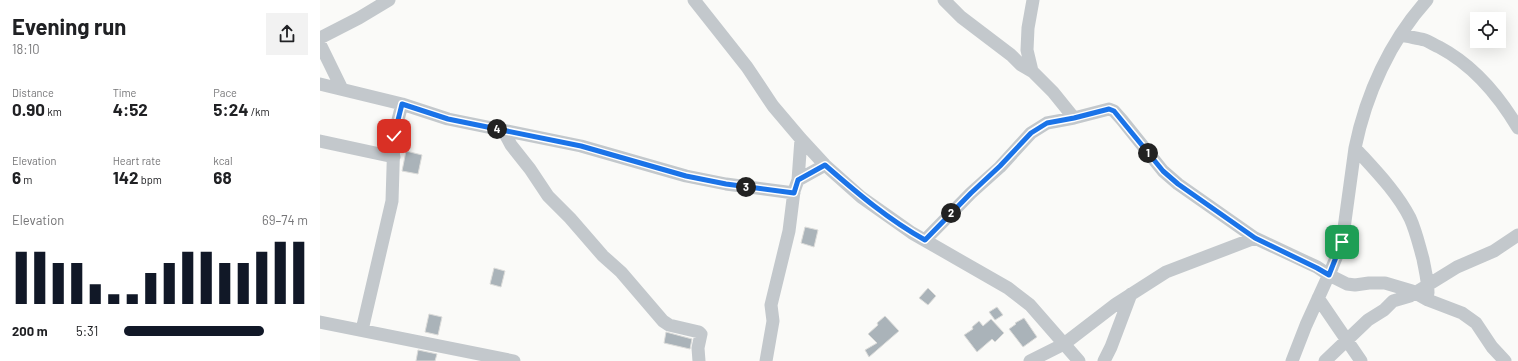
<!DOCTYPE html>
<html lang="en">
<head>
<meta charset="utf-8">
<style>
	:root { --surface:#fff; --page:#f2f2f2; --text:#202124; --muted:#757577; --accent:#111827 }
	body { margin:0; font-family:Barlow,sans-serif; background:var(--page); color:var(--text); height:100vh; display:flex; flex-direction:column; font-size:15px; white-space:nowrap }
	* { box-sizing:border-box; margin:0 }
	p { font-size:13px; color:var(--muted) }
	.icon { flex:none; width:22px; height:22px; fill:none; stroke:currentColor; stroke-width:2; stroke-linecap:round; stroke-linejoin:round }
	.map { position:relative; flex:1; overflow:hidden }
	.drawer { display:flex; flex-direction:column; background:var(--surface); width:320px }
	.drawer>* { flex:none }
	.buttons { position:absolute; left:1150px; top:12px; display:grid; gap:8px }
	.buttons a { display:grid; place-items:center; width:36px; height:36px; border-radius:0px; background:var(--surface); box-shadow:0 4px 16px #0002; font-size:20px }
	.pin { position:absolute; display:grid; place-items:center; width:34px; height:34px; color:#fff; margin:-17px; border-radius:8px; box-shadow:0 2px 6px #0006 }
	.km { position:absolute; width:20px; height:20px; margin:-10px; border-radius:50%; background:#222; color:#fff; font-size:11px; line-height:20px; text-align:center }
	.round { display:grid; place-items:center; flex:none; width:42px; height:42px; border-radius:0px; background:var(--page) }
	.summary { display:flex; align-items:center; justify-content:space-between; height:68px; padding:0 12px }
	h1 { font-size:22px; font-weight:700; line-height:30px }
	.metrics { display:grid; grid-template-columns:repeat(3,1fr); gap:6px; height:68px; padding:4px 12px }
	.metrics div { display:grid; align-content:center }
	.metrics b { font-size:17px; font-weight:700 }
	.metrics small { font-size:11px; font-weight:400 }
	.metrics p { font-size:11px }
	.chart { height:112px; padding:8px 12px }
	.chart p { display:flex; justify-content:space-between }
	.chart svg { width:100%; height:72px; margin-top:4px; stroke:var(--accent); stroke-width:6 }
	ul { padding:0 12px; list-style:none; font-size:13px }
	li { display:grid; grid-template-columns:64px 48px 1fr; align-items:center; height:30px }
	li i { height:10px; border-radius:5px; background:var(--accent) }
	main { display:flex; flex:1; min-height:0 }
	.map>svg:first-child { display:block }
</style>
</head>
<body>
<main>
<section class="drawer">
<div class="summary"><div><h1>Evening run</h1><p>18:10</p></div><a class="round"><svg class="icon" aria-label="share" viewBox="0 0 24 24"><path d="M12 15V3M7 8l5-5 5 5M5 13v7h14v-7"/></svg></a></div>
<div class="metrics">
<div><p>Distance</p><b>0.90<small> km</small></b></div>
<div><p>Time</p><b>4:52</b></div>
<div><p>Pace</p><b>5:24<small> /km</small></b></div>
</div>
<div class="metrics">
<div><p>Elevation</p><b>6<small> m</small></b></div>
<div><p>Heart rate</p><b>142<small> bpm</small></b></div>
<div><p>kcal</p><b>68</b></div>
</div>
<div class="chart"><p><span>Elevation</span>69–74 m</p>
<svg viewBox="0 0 160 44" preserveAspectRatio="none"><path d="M5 44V12M15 44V12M25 44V19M35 44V19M45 44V32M55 44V38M65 44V38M75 44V25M85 44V19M95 44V12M105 44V12M115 44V19M125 44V19M135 44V12M145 44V6M155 44V6"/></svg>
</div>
<ul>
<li><b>200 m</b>5:31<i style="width:76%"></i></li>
</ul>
</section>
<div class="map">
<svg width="1198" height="361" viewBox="0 0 1198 361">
	<rect width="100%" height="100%" fill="#fafaf8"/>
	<path fill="#aab3b9" stroke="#dcdcda" d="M 86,151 L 102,155 L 98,174 L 82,171 Z
		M 485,227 L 498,230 L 494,247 L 481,243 Z
		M 174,268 L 185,271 L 181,287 L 170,284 Z
		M 608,288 L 616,296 L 608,305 L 599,298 Z
		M 677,307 L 683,315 L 675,320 L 669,312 Z
		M 109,314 L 122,317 L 118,335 L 105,332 Z
		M 565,316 L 579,331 L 549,357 L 545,350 L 557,343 L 548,334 L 558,325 L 557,323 Z
		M 704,318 L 717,337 L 703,347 L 689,329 L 696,324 L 695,323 Z
		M 671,319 L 684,333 L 675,342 L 672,339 L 657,352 L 644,335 L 653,329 L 652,327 L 659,321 L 663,326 Z
		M 346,332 L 372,339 L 370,349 L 344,343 Z
		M 98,350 L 117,354 L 115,361 L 96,361 Z"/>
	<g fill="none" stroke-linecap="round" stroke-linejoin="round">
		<path stroke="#c3c8cc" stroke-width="13" d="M 374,0 L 427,67 L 453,106 L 481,139 L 505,165 L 541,197 L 592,233 L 688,288 L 710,305 L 759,361
			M 624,0 L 641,17 L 691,55 L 701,65 L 713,72 L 733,92 L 754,118
			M 1081,35 C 1089,37 1097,38 1105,40 C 1110,42 1114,45 1119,47 C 1153,65 1179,96 1198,128
			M 0,38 L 39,18 L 69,0
			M 0,44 L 22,89
			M 712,71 L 707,50 L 708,28 L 713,0
			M 0,84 L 82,104 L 128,119 L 261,146 L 366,176 L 406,184 L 474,193
			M 183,130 L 191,145 L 210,169 L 228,196 L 250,218 L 283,256 L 301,272 L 343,321 L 349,325 L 379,332 L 381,334 L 378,348 L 379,361
			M 0,141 L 74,157
			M 1035,148 C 1054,169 1077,192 1090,218 C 1096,231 1099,245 1103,259 C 1105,270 1108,281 1108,293
			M 478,180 L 505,165
			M 605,240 L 651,193 L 680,167 L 711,133 L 727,123 L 754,118 L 789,109 L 794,111 L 802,120 L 843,171 L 858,184 L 935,238 L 997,267 L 1009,275 L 1027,284 L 1035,285 L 1049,283 L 1065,283 L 1092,291 L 1108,300 L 1142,313 L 1156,323 L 1172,347 L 1185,361
			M 998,298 L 1041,361
			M 0,322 L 194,361
			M 42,330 L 72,201 L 74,136 L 82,104
			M 446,361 L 453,321 L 451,305 L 469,231 L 474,191 L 478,180 L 481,139
			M 710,361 L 744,344 L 796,304 L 846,272 L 935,238
			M 784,361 L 791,347 L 811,294
			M 972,361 L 986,325 L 1011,270 L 1022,243 L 1035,148 C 1046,94 1070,41 1107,0
			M 1005,361 L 1048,320 L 1064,310 L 1073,301 L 1090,296 L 1137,267 L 1174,251 L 1198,235"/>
	</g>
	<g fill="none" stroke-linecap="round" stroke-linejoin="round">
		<defs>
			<path id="route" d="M 74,136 L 82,104 L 128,119 L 261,146 L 366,176 L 406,184 L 474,193 L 478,180 L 505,165 C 537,193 569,220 605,240 L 651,193 L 680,166 L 711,133 L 727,123 L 754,118 L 789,109 L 794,111 L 843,171 L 858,184 L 935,238 L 997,268 L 1009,275 L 1022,242"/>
		</defs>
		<use href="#route" stroke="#fff" stroke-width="8"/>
		<use href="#route" stroke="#1a73e8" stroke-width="5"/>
	</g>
</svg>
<div class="buttons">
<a><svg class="icon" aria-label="locate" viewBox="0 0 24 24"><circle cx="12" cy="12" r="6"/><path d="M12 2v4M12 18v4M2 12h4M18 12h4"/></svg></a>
</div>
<div class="pin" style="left:1022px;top:242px;background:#1e9e55"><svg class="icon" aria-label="arrive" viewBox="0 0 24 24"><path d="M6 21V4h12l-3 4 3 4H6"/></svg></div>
<div class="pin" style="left:74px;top:136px;background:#d93025"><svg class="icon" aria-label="check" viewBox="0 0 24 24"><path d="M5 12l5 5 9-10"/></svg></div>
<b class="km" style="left:828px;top:153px">1</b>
<b class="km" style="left:631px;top:213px">2</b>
<b class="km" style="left:426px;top:187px">3</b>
<b class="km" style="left:177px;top:129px">4</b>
</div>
</main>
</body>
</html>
